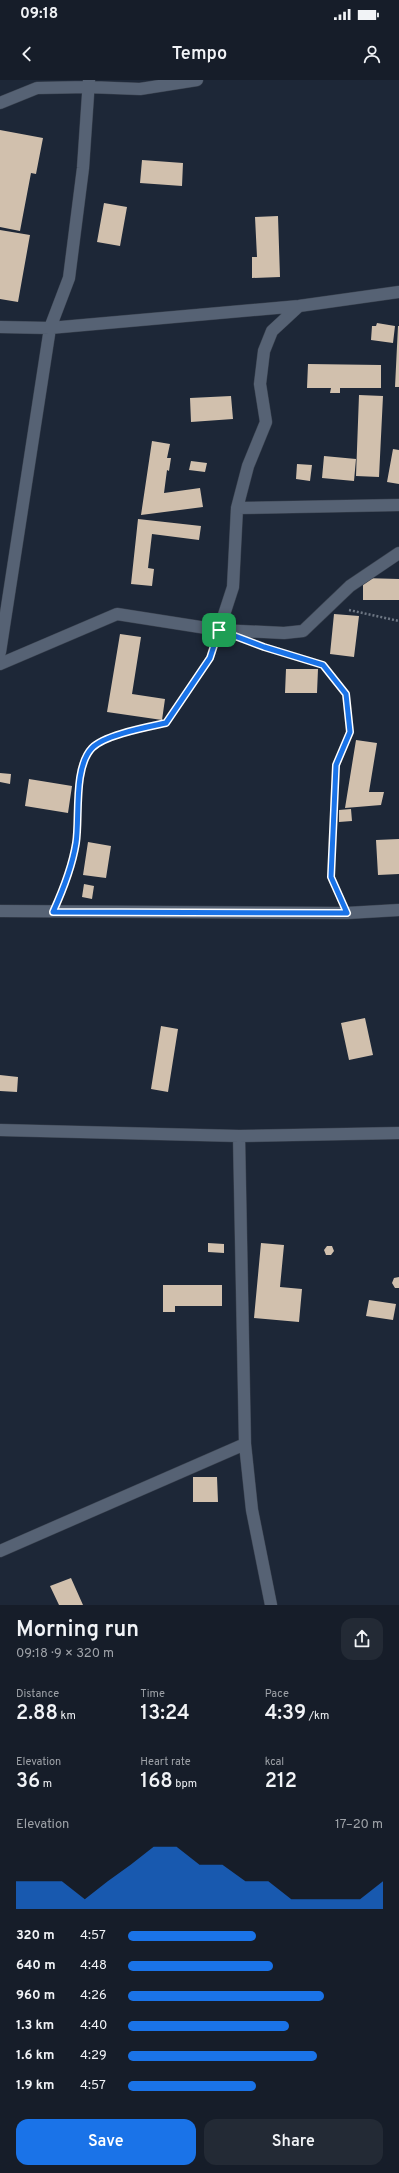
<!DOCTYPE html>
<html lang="en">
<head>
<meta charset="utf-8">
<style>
	:root { --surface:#161d29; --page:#232a35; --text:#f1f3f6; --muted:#9ea2a8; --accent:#1a73e8 }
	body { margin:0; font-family:Overpass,sans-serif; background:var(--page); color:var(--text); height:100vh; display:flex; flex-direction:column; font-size:15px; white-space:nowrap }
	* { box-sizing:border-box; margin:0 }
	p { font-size:13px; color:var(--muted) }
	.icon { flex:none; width:22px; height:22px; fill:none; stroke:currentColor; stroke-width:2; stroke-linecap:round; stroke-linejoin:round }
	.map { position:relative; height:1525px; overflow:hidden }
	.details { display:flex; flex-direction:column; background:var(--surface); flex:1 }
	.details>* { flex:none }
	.pin { position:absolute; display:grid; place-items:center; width:34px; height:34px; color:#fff; margin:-17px; border-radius:8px; box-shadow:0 2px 6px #0006 }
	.round { display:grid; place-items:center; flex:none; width:42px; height:42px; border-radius:12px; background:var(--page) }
	.headline { display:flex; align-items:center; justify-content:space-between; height:68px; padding:0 16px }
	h1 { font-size:22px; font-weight:600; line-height:30px }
	.metrics { display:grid; grid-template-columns:repeat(3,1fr); gap:6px; height:68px; padding:4px 16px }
	.metrics div { display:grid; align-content:center }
	.metrics b { font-size:20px; font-weight:600 }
	.metrics small { font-size:11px; font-weight:400 }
	.metrics p { font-size:11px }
	.chart { height:112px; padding:8px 16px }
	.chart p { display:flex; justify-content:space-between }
	.chart svg { width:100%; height:72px; margin-top:4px; fill:var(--accent); opacity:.7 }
	.action { display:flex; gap:8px; margin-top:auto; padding:8px 16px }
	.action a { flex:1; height:46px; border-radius:12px; background:var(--accent); color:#fff; font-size:16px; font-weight:600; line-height:46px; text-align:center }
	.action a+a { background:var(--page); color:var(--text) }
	ul { padding:0 16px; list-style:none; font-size:13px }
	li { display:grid; grid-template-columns:64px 48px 1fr; align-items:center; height:30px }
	li i { height:10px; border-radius:5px; background:var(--accent) }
	.status { display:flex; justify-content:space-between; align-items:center; height:28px; padding:0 20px; background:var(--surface); direction:ltr }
	.status svg { height:11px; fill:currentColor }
	header { display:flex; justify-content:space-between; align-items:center; height:52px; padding:0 16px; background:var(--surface); font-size:18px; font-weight:600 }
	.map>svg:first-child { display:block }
</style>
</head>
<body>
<div class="status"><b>09:18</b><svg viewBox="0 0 49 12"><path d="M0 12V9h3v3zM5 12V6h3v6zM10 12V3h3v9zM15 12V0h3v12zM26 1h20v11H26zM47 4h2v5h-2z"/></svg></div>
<header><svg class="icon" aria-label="back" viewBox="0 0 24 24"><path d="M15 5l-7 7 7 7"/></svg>Tempo<svg class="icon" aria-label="person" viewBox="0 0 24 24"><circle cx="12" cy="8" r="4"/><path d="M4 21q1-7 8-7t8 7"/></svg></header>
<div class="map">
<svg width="399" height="1525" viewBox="0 0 399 1525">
	<rect width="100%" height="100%" fill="#1d2737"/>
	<path fill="#d1c0ad" d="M 0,50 L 43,58 L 36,94 L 31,93 L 20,151 L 0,147 Z
		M 142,80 L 183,83 L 182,106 L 140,103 Z
		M 104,123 L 127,127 L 120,166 L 97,162 Z
		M 278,136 L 280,197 L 252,198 L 252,177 L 257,177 L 255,137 Z
		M 0,150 L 30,155 L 18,222 L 0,219 Z
		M 377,243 L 395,246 L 393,263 L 371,260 L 372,246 L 376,246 Z
		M 398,246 L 399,246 L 399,307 L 395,307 Z
		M 308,284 L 381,285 L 381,308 L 340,308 L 340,313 L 330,313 L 331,308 L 307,308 Z
		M 359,315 L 383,316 L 379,397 L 356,396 Z
		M 231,316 L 233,339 L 191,342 L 190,318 Z
		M 152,361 L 170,364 L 167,378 L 171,378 L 169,391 L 167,390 L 164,413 L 200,408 L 203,427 L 141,435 Z
		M 393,369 L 399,370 L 399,404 L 387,402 Z
		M 324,376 L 356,379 L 354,401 L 322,398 Z
		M 191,381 L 207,383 L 205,392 L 189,390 Z
		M 297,384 L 312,385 L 310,401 L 296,399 Z
		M 138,439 L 201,446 L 199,460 L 152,454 L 148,488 L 154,489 L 152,506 L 131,504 Z
		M 363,498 L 399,499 L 399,520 L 363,520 Z
		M 334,534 L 359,536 L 354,577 L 330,574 Z
		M 120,554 L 141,557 L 132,614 L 165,619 L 162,640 L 107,632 Z
		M 286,589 L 318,589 L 317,613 L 285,613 Z
		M 356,660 L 377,663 L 369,712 L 384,712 L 381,725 L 345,728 Z
		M 0,693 L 11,694 L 10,704 L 0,702 Z
		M 29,699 L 72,706 L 68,733 L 25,726 Z
		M 351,729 L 352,741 L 339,742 L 339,730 Z
		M 399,759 L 399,794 L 378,795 L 376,760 Z
		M 88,762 L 111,766 L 106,798 L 83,795 Z
		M 84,804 L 94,806 L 92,819 L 82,817 Z
		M 365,938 L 373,975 L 349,980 L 341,943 Z
		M 161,946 L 178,949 L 168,1012 L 151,1009 Z
		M 0,995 L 18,997 L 17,1012 L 0,1011 Z
		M 208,1163 L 224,1164 L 224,1173 L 208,1172 Z
		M 261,1163 L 284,1165 L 280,1207 L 302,1209 L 299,1242 L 254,1238 Z
		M 327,1166 L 332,1166 L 334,1171 L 331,1175 L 326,1175 L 324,1170 Z
		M 399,1197 L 399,1208 L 395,1208 L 392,1203 L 394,1198 Z
		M 163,1205 L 222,1205 L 222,1226 L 175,1226 L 175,1232 L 163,1232 Z
		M 369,1220 L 396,1224 L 393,1240 L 366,1236 Z
		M 193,1397 L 217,1397 L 218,1422 L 193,1422 Z
		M 71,1498 L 83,1525 L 59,1525 L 50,1506 Z"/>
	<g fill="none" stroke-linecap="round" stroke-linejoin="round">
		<defs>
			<path id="street" d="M 0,23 L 37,8 L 88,7 L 140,9 L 197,0
				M 0,247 L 50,248 L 299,226 L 399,212
				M 237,428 L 399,425
				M 219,550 L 233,507 L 237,428 L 248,386 L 266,342 L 260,304 L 264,271 L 272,251 L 299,226
				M 0,572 L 50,248 L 69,198 L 83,88 L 89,0
				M 0,584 L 117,534 L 219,550 L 284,553 L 303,551 L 350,506 L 399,473
				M 0,831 L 347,833 L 399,830
				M 0,1050 L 239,1056 L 399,1053
				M 239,1056 L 245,1364 L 252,1430 L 271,1525
				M 0,1471 L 245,1364"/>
		</defs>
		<use href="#street" stroke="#3a424f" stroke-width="13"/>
		<path stroke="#6d7683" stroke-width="2.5" stroke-dasharray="2 2" stroke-linecap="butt" d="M 349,530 L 399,541
			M 278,571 L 323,585 L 345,614 L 350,652 L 336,685 L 331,797 L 340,816
			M 60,815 C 68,799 73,781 76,763 C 80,738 73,687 92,668 C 105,655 148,647 166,643 L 210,578 L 214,565"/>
		<use href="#street" stroke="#566274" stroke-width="12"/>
	</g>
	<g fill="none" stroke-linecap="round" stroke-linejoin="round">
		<defs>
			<path id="route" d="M 219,550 L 264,567 L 323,585 L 346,614 L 350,652 L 336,685 L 331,797 L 347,833 L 53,832 C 63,810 72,788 76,763 C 80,738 73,688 92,668 C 104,655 148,647 166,643 L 210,578 Z"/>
		</defs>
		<use href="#route" stroke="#fff" stroke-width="8"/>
		<use href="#route" stroke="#1a73e8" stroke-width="5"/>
	</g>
</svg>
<div class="pin" style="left:219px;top:550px;background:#1e9e55"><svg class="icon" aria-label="arrive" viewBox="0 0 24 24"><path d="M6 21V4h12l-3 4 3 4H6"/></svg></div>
</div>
<section class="details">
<div class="headline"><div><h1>Morning run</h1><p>09:18 · 9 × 320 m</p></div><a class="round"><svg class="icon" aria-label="share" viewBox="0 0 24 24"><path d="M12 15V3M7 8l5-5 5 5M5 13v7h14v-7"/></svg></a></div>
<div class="metrics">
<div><p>Distance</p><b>2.88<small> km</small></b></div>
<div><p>Time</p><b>13:24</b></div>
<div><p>Pace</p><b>4:39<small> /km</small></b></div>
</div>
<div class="metrics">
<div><p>Elevation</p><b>36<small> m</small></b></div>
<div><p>Heart rate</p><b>168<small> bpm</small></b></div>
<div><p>kcal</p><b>212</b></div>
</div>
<div class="chart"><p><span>Elevation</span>17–20 m</p>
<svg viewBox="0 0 160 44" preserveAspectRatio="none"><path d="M0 44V27L10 27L20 27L30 38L40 27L50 17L60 6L70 6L80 17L90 17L100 27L110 27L120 38L130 38L140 38L150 38L160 27V44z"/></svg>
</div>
<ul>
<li><b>320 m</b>4:57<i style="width:50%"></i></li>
<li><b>640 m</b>4:48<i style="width:57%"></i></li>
<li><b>960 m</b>4:26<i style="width:77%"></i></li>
<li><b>1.3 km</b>4:40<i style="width:63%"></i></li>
<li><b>1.6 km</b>4:29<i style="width:74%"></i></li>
<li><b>1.9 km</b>4:57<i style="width:50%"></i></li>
</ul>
<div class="action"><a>Save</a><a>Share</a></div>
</section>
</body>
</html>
